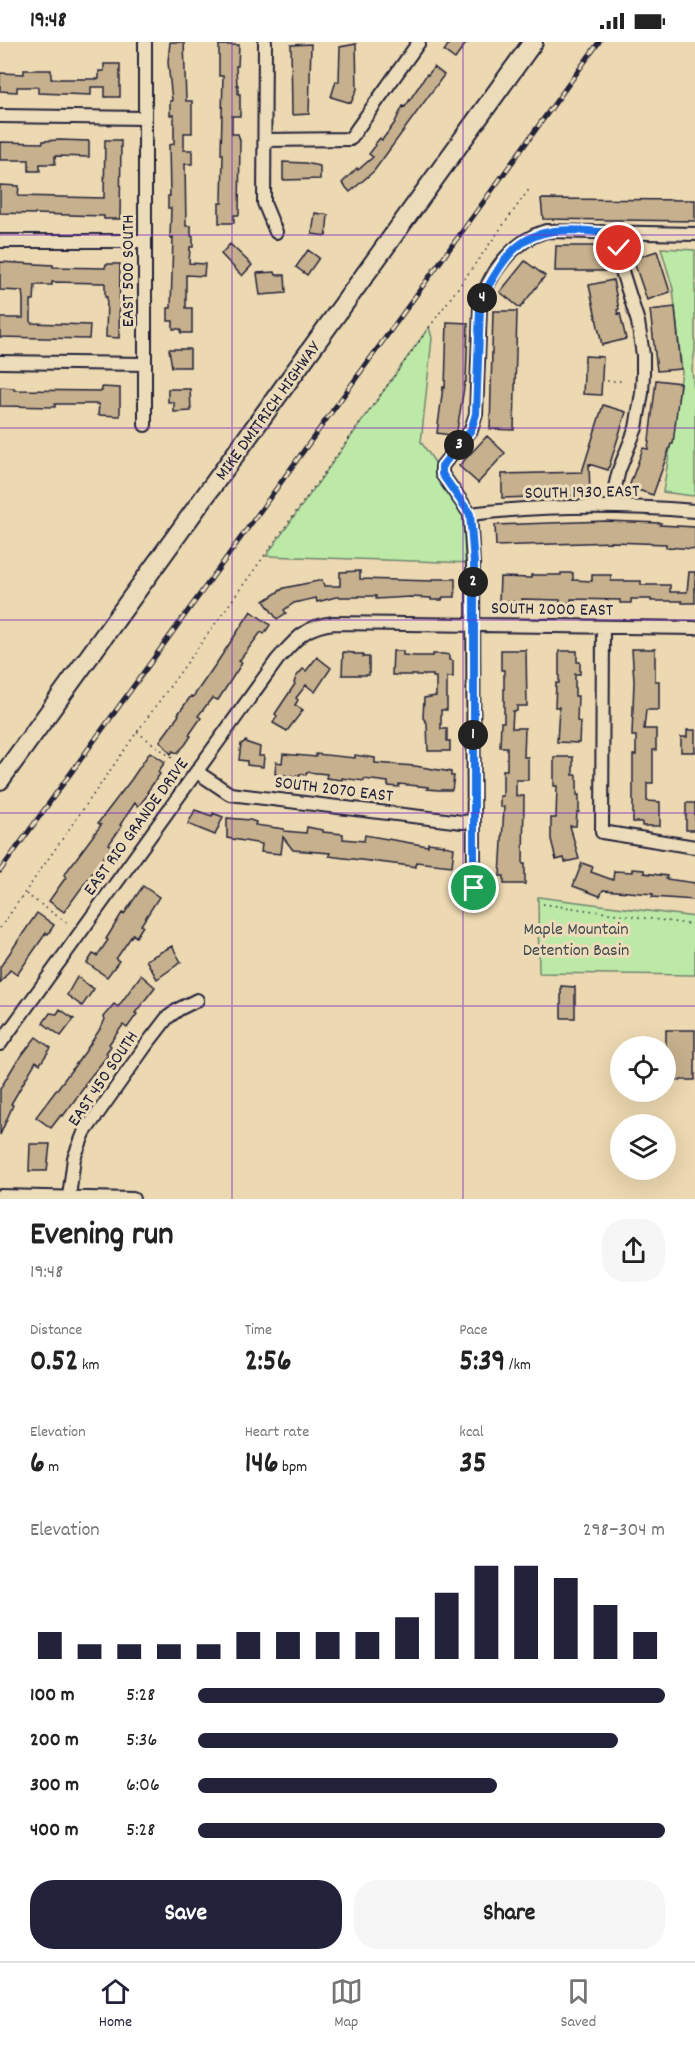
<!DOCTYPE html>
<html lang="en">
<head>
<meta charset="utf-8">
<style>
	:root { --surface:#fff; --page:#f6f6f6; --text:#222; --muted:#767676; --line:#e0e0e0; --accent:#22223b }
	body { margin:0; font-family:Dekko,sans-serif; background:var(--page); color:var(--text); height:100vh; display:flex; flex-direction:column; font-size:22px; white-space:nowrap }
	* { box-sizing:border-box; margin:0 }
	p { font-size:20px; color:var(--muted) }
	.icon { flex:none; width:33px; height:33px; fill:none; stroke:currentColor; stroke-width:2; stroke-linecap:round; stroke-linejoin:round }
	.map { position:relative; height:1157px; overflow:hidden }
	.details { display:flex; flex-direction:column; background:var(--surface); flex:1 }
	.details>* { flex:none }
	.tools { position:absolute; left:610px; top:994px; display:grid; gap:12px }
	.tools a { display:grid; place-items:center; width:66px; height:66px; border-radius:50%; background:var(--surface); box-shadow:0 6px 24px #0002; font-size:30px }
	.pin { position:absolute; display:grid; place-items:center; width:51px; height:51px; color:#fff; margin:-26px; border:3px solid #fff; border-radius:50%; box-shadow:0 2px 6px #0007 }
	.km { position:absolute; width:30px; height:30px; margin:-15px; border-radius:50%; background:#222; color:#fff; font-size:16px; line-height:30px; text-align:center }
	.round { display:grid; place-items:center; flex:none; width:63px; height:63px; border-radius:24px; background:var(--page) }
	.overview { display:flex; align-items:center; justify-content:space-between; height:102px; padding:0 30px }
	h1 { font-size:33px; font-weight:700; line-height:45px }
	.stats { display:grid; grid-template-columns:repeat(3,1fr); gap:9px; height:102px; padding:6px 30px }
	.stats div { display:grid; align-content:center }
	.stats b { font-size:30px; font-weight:700 }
	.stats small { font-size:16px; font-weight:400 }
	.stats p { font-size:16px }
	.chart { height:168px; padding:12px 30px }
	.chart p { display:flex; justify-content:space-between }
	.chart svg { width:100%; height:108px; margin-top:6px; stroke:var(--accent); stroke-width:6 }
	.action { display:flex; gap:12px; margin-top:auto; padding:12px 30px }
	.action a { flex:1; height:69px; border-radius:24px; background:var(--accent); color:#fff; font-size:24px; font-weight:700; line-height:69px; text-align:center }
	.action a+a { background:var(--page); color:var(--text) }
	ul { padding:0 30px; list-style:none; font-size:20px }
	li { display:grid; grid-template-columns:96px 72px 1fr; align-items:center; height:45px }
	li i { height:15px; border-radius:8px; background:var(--accent) }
	.status { display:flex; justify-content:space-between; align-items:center; height:42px; padding:0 30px; background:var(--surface); direction:ltr }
	.status svg { height:16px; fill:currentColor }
	.dock { display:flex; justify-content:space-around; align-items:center; height:84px; border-top:2px solid var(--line); background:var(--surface); font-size:16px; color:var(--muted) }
	.dock a { display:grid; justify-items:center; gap:3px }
	.dock .active { color:var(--accent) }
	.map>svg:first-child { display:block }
</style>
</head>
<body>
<div class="status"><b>19:48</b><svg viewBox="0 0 49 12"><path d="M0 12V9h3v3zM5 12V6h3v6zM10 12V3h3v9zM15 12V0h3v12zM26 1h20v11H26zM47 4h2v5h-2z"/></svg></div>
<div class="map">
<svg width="695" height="1157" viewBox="0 0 695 1157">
	<rect width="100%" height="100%" fill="#ecd8b1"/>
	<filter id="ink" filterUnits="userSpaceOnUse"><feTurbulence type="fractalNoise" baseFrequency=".0167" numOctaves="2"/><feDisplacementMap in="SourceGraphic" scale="12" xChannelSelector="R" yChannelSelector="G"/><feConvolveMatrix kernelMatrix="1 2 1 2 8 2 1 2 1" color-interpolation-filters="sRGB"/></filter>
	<g filter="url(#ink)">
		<path fill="#bde9a6" stroke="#708670" stroke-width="1.5" d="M 661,206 L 695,208 L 695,308 L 692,327 L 695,359 L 695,452 L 693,454 L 663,450 L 682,330 L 673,247 Z
			M 429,285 L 432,296 L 421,400 L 470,472 L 473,521 L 266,514 Z
			M 538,855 L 695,875 L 695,933 L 539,931 Z"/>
		<path fill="#c6b08d" stroke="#22223b" stroke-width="1.5" d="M 170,0 L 184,0 L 186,59 L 192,59 L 192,91 L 184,91 L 184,108 L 192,108 L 192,122 L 185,122 L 186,184 L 191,184 L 191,194 L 193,194 L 193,205 L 190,205 L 189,221 L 205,222 L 204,234 L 186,233 L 186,266 L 192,266 L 192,291 L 181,291 L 181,287 L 173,287 L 173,279 L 168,279 L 168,266 L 171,266 L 173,195 L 170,196 L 171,166 L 168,166 L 168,154 L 170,154 L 169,103 L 174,102 L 174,73 L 170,73 L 170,59 L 172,59 L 168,20 Z
			M 450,0 L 467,0 L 455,17 L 444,9 Z
			M 311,2 L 309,72 L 292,73 L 291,3 Z
			M 356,2 L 357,47 L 351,61 L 331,55 L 336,39 L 339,40 L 340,5 Z
			M 219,3 L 239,3 L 238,24 L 236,24 L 237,43 L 238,43 L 238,52 L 240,52 L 240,74 L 232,74 L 232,92 L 238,92 L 240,98 L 239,173 L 234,173 L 234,181 L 219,181 L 219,161 L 222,161 L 223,112 L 221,112 L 223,34 L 219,34 Z
			M 104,22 L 120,22 L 120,55 L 105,55 L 105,45 L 91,45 L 91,53 L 38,51 L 38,45 L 17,45 L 17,50 L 0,49 L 0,31 L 24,32 L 24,28 L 51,28 L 51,37 L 99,37 L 99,29 L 104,29 Z
			M 434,25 L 444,33 L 374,129 L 350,150 L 342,141 L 357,126 L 358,128 L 373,115 L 369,112 L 376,103 L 375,102 L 380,96 L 382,98 L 394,82 L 403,64 L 405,65 L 427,32 L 428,33 Z
			M 59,98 L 89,99 L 89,115 L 55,114 L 55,122 L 40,122 L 40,129 L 29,129 L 29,118 L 0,118 L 0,100 L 43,101 L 43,99 Z
			M 105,98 L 121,98 L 120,177 L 104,177 L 104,174 L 0,171 L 0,143 L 19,144 L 18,154 L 104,156 Z
			M 283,120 L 305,121 L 320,124 L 320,137 L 283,138 Z
			M 541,157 L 695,158 L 695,179 L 543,177 Z
			M 315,171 L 328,173 L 326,194 L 312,192 Z
			M 230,202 L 252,223 L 242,234 L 221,212 Z
			M 556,204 L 606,204 L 606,229 L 555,229 Z
			M 308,208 L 319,216 L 307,233 L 296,225 Z
			M 657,209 L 670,250 L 647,258 L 633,217 Z
			M 525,219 L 545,234 L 520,266 L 500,250 Z
			M 0,220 L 53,223 L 53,225 L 105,226 L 106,222 L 120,222 L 119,296 L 106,295 L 107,255 L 105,255 L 105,241 L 52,240 L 52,243 L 35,243 L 34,258 L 31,258 L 31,281 L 90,283 L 89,297 L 0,295 L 0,276 L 23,276 L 23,257 L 22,249 L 0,248 Z
			M 275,230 L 276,233 L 285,233 L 286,251 L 260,253 L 257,231 Z
			M 613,238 L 619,267 L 617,268 L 618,272 L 620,271 L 626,297 L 602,303 L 589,243 Z
			M 675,265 L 681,327 L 657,329 L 650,268 Z
			M 493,269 L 517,269 L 514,388 L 490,387 Z
			M 447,280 L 468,281 L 466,340 L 465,340 L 456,394 L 437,391 L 443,345 L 445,346 Z
			M 169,307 L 190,307 L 190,325 L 172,325 Z
			M 585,314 L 603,315 L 601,353 L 583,352 Z
			M 656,338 L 680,341 L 673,402 L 671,402 L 653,453 L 629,445 L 643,406 L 648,407 Z
			M 0,345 L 14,346 L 14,348 L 102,349 L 102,345 L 120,346 L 120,374 L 98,373 L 99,362 L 55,362 L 55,365 L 0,364 Z
			M 168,347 L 190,347 L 191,369 L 174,370 L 174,360 L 168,360 Z
			M 603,363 L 626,370 L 608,428 L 589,422 L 590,453 L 502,456 L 502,432 L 582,430 Z
			M 487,394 L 505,411 L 478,441 L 459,424 Z
			M 606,479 L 661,481 L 660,483 L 695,485 L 695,507 L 666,505 L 666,502 L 613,500 L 496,504 L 495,483 Z
			M 360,529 L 360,537 L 432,539 L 432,537 L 455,537 L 455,555 L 443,555 L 442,558 L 431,558 L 431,556 L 410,555 L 376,557 L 376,554 L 359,554 L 359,555 L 336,555 L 317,560 L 316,556 L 294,561 L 284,568 L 286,571 L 277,577 L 264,559 L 284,546 L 318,539 L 322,538 L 324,544 L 340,544 L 340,530 Z
			M 689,530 L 695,530 L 695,561 L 682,561 L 682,559 L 651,559 L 651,557 L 631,557 L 631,561 L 620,561 L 620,558 L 571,557 L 571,561 L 560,560 L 560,558 L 522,557 L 522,560 L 499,559 L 500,535 L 531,536 L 531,533 L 561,533 L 561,531 L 573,531 L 573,538 L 592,539 L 592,533 L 611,533 L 611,539 L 641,539 L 641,543 L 670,543 L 670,550 L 687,550 Z
			M 251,569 L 270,583 L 264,592 L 261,590 L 239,619 L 242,621 L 218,658 L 212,656 L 198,674 L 201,676 L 189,693 L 191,694 L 185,703 L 177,711 L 173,709 L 171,712 L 160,699 L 179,673 L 178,672 L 191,654 L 193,655 L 218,619 Z
			M 632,607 L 655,607 L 655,639 L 659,639 L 659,668 L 646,668 L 644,687 L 656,687 L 656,708 L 653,708 L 653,741 L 647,741 L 647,759 L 660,760 L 660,784 L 642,784 L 642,780 L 633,780 L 633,713 L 636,713 L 636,694 L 632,694 L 634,639 Z
			M 501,608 L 526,608 L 527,664 L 517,664 L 517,669 L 513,669 L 512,686 L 525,686 L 524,715 L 528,715 L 528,738 L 516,738 L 516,754 L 524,754 L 523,822 L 525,822 L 525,842 L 504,842 L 504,834 L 500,834 L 504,765 L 500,765 L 500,754 L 503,754 L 503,728 L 507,728 L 507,705 L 500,705 L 501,680 L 504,680 L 504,628 L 501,628 Z
			M 393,609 L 403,609 L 403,613 L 416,614 L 433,614 L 433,612 L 444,612 L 449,613 L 449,618 L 453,619 L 453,635 L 447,635 L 447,668 L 441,668 L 441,687 L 447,687 L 447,699 L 450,699 L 450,709 L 428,709 L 427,681 L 423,676 L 424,656 L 436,654 L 436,635 L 433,635 L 433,633 L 392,633 Z
			M 559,609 L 577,609 L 577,620 L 580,620 L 580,632 L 575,632 L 575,654 L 578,654 L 577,679 L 580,680 L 579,701 L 557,700 L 559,665 L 555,665 L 556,641 L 559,641 Z
			M 343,610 L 354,611 L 354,612 L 363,612 L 363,615 L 369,615 L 369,633 L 342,633 Z
			M 317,615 L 331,626 L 315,650 L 306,643 L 296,656 L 298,658 L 295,663 L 303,668 L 287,689 L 273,681 L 277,674 L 275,672 L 295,642 L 294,641 L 296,635 L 303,627 L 306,629 Z
			M 687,688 L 695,688 L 695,710 L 681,710 L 681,695 L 687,695 Z
			M 246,699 L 248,701 L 260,705 L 259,714 L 264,714 L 263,725 L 247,723 L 247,719 L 239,718 L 241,702 Z
			M 150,710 L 165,720 L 158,730 L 160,732 L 147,750 L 149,751 L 142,760 L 138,764 L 135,761 L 120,783 L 122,784 L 109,802 L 112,804 L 64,870 L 49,859 L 66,835 L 64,833 L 101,783 L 98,781 L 131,738 Z
			M 283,712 L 316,715 L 316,712 L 355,716 L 355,713 L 375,716 L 375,721 L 415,724 L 451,730 L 451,734 L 454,734 L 452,748 L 439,748 L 427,747 L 428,745 L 399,742 L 399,745 L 388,744 L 388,740 L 364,737 L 364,739 L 342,736 L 342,738 L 326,736 L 327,732 L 307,730 L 306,733 L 300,732 L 300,734 L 280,733 L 275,732 L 276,720 L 282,721 Z
			M 554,715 L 573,715 L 573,733 L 577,733 L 577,753 L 579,753 L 579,770 L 577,770 L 576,784 L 570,784 L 579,817 L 565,820 L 564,816 L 556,818 L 551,797 L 551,776 L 556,776 L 557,744 L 554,744 Z
			M 686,761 L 695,761 L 695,788 L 686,788 Z
			M 195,768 L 212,774 L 213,771 L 223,775 L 215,793 L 188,782 Z
			M 227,776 L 250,778 L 256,780 L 255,783 L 284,787 L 284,789 L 306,791 L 307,785 L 317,787 L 323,788 L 323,790 L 343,792 L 343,797 L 364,799 L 365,793 L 428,804 L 428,801 L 444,803 L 444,804 L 454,806 L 452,824 L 416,820 L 416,825 L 411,824 L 336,815 L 329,814 L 330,811 L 293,808 L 283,795 L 281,812 L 261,810 L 262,802 L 227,796 Z
			M 582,821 L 593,825 L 591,830 L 613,838 L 614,829 L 632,830 L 632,827 L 644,828 L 644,831 L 667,834 L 666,837 L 695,841 L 695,858 L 652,855 L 653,852 L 603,848 L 600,854 L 573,844 Z
			M 143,844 L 159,855 L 141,883 L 143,884 L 136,895 L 133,892 L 116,917 L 119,919 L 107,935 L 87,921 L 93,912 L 97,914 L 108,898 L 106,897 L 122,871 L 124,872 Z
			M 37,871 L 54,883 L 48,892 L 46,891 L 17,933 L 10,928 L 0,941 L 0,925 Z
			M 172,904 L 181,920 L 157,937 L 146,918 Z
			M 141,933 L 155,945 L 135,971 L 137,972 L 127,986 L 123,983 L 109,1002 L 111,1004 L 106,1011 L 108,1013 L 84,1043 L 85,1044 L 63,1074 L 61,1073 L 51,1086 L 36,1075 L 85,1010 L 102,984 L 105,977 L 103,975 L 114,962 L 118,965 Z
			M 77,935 L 94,947 L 82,964 L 67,953 Z
			M 561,944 L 575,945 L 575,976 L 561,976 Z
			M 60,967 L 74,977 L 61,994 L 43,981 L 50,971 L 57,972 Z
			M 666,988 L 695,988 L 695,1038 L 666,1038 Z
			M 36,995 L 51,1006 L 40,1022 L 36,1019 L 11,1062 L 13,1063 L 0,1093 L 0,1047 L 15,1022 Z
			M 30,1102 L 50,1102 L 47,1129 L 29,1129 Z"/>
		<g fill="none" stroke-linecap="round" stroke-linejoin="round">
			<defs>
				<path id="minor" d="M 145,0 L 145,383
					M 265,0 L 264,161 L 276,190
					M 0,74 L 145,76
					M 265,98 L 350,97 L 419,0
					M 0,199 L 145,199
					M 0,320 L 145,322
					M 615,464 L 615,445 L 619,428 L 636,386 L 642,351 L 643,332 L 643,313 L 638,280 L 620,223 L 619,191
					M 470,472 C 544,463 620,463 695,469
					M 603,585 L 602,790 L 695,805
					M 197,730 L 230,752 L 462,780 L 473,779
					M 474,846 L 473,521 L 470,472 L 442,432 L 442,424 L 471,388 L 476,372 L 480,266 C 487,232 513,199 546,189 L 695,192
					M 0,1002 L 277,618 C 296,597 305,584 334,581 L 695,586
					M 0,1154 L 133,1157
					M 69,1155 L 74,1116 L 84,1091 L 147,1002 L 167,976 L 179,967 L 197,958"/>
				<g id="highway">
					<path id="s1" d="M 0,738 L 533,0"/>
				</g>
			</defs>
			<use href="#minor" stroke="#22223b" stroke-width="16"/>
			<use href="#highway" stroke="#22223b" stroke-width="22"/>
			<path stroke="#22223b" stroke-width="1.5" stroke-dasharray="1.5 4.5" stroke-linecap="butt" d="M 607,339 L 621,339
				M 137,690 L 186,726
				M 26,852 L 70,883
				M 543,862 L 695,883
				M 0,886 L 137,690 L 530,146"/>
			<use href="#minor" stroke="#eddcb9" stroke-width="12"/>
			<use href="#highway" stroke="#eddcb9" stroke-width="18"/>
			<defs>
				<path id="rail" d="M 0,829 L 599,0"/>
			</defs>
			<use href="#rail" stroke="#22223b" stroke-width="5"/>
			<use href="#rail" stroke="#eddcb9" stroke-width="3" stroke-dasharray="9" stroke-linecap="butt"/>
		</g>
	</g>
	<g fill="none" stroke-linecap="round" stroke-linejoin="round" filter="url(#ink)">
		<defs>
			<path id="route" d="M 474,846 L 474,521 L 470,472 L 442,432 L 442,424 L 471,388 L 476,372 L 480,266 C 483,251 490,241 498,228 C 529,177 568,189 619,191 L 619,206"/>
		</defs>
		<use href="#route" stroke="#fff" stroke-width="12"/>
		<use href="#route" stroke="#1a73e8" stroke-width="8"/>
	</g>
	<path fill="none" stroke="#7b2cbf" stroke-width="1.5" stroke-opacity="0.55" d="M 232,0 L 232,1157M 463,0 L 463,1157M 0,193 L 695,193M 0,386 L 695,386M 0,578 L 695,578M 0,771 L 695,771M 0,964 L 695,964"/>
	<g text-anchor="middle" stroke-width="6" stroke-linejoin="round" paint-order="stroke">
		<g font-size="18" fill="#22223b" stroke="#eddcb9">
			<text transform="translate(127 229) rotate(-90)" y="6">EAST 500 SOUTH</text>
			<text dy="6" stroke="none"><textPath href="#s1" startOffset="456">MIKE DMITRICH HIGHWAY</textPath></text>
			<text transform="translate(582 449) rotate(-1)" y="6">SOUTH 1930 EAST</text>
			<text transform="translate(552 566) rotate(1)" y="6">SOUTH 2000 EAST</text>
			<text transform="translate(334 746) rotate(7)" y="6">SOUTH 2070 EAST</text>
			<text transform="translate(135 784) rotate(-54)" y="6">EAST RIO GRANDE DRIVE</text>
			<text transform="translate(102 1036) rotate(-56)" y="6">EAST 450 SOUTH</text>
		</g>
		<g font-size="18" fill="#414a50" stroke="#eddcb9">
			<text x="576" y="892">Maple Mountain<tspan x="576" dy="21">Detention Basin</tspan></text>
		</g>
	</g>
</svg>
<div class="tools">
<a><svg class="icon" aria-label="locate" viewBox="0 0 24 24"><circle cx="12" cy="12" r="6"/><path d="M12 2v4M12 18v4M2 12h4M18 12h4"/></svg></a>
<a><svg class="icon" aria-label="layers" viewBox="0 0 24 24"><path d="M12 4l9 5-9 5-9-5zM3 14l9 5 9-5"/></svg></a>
</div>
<div class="pin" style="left:474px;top:846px;background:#1e9e55"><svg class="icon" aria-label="arrive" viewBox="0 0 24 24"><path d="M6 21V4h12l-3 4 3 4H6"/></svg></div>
<div class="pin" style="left:619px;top:206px;background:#d93025"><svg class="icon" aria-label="check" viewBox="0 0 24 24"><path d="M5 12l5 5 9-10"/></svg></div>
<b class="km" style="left:473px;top:693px">1</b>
<b class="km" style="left:473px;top:540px">2</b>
<b class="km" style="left:459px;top:403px">3</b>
<b class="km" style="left:482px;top:256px">4</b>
</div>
<section class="details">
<div class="overview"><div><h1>Evening run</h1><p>19:48</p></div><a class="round"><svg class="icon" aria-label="share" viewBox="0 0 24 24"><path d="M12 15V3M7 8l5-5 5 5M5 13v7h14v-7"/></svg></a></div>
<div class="stats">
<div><p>Distance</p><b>0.52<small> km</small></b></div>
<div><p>Time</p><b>2:56</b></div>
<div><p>Pace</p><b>5:39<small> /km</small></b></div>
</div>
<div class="stats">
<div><p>Elevation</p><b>6<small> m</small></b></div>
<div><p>Heart rate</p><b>146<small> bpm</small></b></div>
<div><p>kcal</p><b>35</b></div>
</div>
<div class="chart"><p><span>Elevation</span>298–304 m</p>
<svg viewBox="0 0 160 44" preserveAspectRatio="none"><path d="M5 44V33M15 44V38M25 44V38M35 44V38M45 44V38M55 44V33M65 44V33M75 44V33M85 44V33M95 44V27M105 44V17M115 44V6M125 44V6M135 44V11M145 44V22M155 44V33"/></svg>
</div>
<ul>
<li><b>100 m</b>5:28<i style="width:100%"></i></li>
<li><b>200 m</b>5:36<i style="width:90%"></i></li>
<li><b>300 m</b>6:06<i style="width:64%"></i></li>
<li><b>400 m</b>5:28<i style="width:100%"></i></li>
</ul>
<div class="action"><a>Save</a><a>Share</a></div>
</section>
<nav class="dock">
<a class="active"><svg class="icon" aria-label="home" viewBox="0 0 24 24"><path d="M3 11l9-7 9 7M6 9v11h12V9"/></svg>Home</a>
<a><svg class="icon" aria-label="map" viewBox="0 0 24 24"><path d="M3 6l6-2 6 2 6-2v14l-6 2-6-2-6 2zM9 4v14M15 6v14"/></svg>Map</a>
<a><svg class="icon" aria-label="saved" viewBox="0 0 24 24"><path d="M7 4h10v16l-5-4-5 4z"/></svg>Saved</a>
</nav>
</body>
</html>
